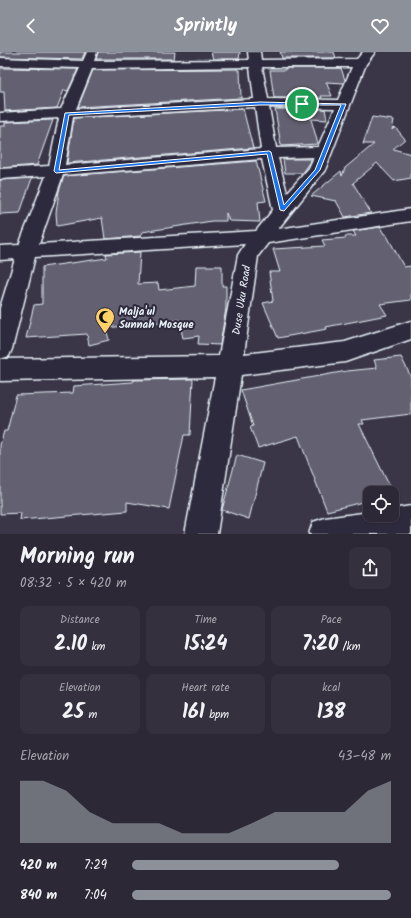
<!DOCTYPE html>
<html lang="en">
<head>
<meta charset="utf-8">
<style>
	:root { --surface:#2c2836; --page:#34303e; --text:#f1f3f6; --muted:#a6a6ad; --line:#484451; --accent:#8c9099 }
	body { margin:0; font-family:Kalam,sans-serif; background:var(--page); color:var(--text); height:100vh; display:flex; flex-direction:column; font-size:15px; white-space:nowrap }
	* { box-sizing:border-box; margin:0 }
	p { font-size:13px; color:var(--muted) }
	.icon { flex:none; width:22px; height:22px; fill:none; stroke:currentColor; stroke-width:2; stroke-linecap:round; stroke-linejoin:round }
	.map { position:relative; height:482px; overflow:hidden }
	.panel { display:flex; flex-direction:column; background:var(--surface); flex:1 }
	.panel>* { flex:none }
	.buttons { position:absolute; left:363px; top:434px; display:grid; gap:8px }
	.buttons a { display:grid; place-items:center; width:36px; height:36px; border-radius:8px; background:var(--surface); box-shadow:0 1px 3px #0004,0 0 0 1px var(--line); font-size:20px }
	.pin { position:absolute; display:grid; place-items:center; width:34px; height:34px; color:#fff; margin:-17px; border:2px solid #fff; border-radius:50%; box-shadow:0 1px 4px #0007 }
	.round { display:grid; place-items:center; flex:none; width:42px; height:42px; border-radius:8px; background:var(--page) }
	.headline { display:flex; align-items:center; justify-content:space-between; height:68px; padding:0 20px }
	h1 { font-size:22px; font-weight:600; line-height:30px }
	.stats { display:grid; grid-template-columns:repeat(3,1fr); gap:6px; height:68px; padding:4px 20px }
	.stats div { display:grid; align-content:center; border-radius:8px; background:var(--page); text-align:center }
	.stats b { font-size:20px; font-weight:600 }
	.stats small { font-size:11px; font-weight:400 }
	.stats p { font-size:11px }
	.chart { height:112px; padding:8px 20px }
	.chart p { display:flex; justify-content:space-between }
	.chart svg { width:100%; height:72px; margin-top:4px; fill:var(--accent); opacity:.7 }
	ul { padding:0 20px; list-style:none; font-size:13px }
	li { display:grid; grid-template-columns:64px 48px 1fr; align-items:center; height:30px }
	li i { height:10px; border-radius:5px; background:var(--accent) }
	header { display:flex; justify-content:space-between; align-items:center; height:52px; padding:0 20px; background:var(--accent); color:#fff; font-size:18px; font-weight:600 }
	.map>svg:first-child { display:block }
</style>
</head>
<body>
<header><svg class="icon" aria-label="back" viewBox="0 0 24 24"><path d="M15 5l-7 7 7 7"/></svg>Sprintly<svg class="icon" aria-label="heart" viewBox="0 0 24 24"><path d="M12 20l-8-8c-3-5 5-10 8-4 3-6 11-1 8 4z"/></svg></header>
<div class="map">
<svg width="411" height="482" viewBox="0 0 411 482">
	<rect width="100%" height="100%" fill="#3a3648"/>
	<filter id="ink" filterUnits="userSpaceOnUse"><feTurbulence type="fractalNoise" baseFrequency=".025" numOctaves="2"/><feDisplacementMap in="SourceGraphic" scale="8" xChannelSelector="R" yChannelSelector="G"/><feConvolveMatrix kernelMatrix="1 2 1 2 8 2 1 2 1" color-interpolation-filters="sRGB"/></filter>
	<g filter="url(#ink)">
		<path fill="#636171" stroke="#e8f1f8" d="M 0,0 L 85,0 L 82,7 L 0,5 Z
			M 98,0 L 175,0 L 174,7 L 96,7 Z
			M 211,0 L 240,0 L 239,7 L 213,7 Z
			M 280,0 L 334,0 L 336,6 L 282,6 Z
			M 0,16 L 78,17 L 68,39 L 64,38 L 57,56 L 5,59 L 4,40 L 0,40 Z
			M 285,16 L 341,16 L 345,28 L 344,31 L 326,30 L 332,44 L 321,44 L 322,46 L 274,46 L 270,18 L 285,18 Z
			M 238,17 L 238,19 L 240,18 L 241,46 L 78,55 L 93,18 Z
			M 243,57 L 253,96 L 67,111 L 74,66 Z
			M 275,57 L 325,57 L 327,68 L 311,67 L 318,92 L 281,94 Z
			M 372,65 L 394,68 L 392,78 L 395,75 L 405,87 L 393,97 L 411,102 L 411,126 L 394,129 L 377,111 L 353,131 L 371,161 L 345,165 L 336,149 L 311,144 L 341,119 L 342,124 L 345,116 L 374,92 L 363,92 Z
			M 53,68 L 37,113 L 0,116 L 0,74 L 5,74 L 5,70 Z
			M 283,107 L 310,107 L 311,109 L 303,121 L 285,121 Z
			M 256,109 L 266,149 L 258,150 L 260,170 L 229,169 L 226,161 L 226,169 L 212,169 L 142,180 L 141,184 L 105,187 L 102,166 L 57,174 L 56,161 L 59,139 L 64,124 Z
			M 32,126 L 20,161 L 0,162 L 0,128 Z
			M 380,175 L 384,182 L 386,182 L 404,215 L 411,214 L 411,248 L 380,252 L 387,263 L 326,275 L 327,277 L 278,286 L 263,251 L 273,249 L 269,220 L 280,220 L 273,197 L 325,194 L 322,188 L 346,186 L 345,184 L 356,184 L 353,179 Z
			M 140,200 L 138,232 L 158,231 L 159,238 L 195,234 L 196,214 L 222,214 L 222,234 L 226,234 L 226,256 L 220,293 L 198,292 L 199,284 L 183,286 L 179,268 L 106,276 L 109,288 L 89,293 L 87,282 L 26,286 L 34,253 L 42,252 L 42,215 L 107,206 L 106,202 Z
			M 401,305 L 411,325 L 411,362 L 362,368 L 364,372 L 359,372 L 394,443 L 392,443 L 392,441 L 370,441 L 370,448 L 327,459 L 298,384 L 258,396 L 250,375 L 253,374 L 241,338 L 347,319 L 377,316 L 374,308 Z
			M 193,327 L 190,383 L 184,383 L 169,457 L 127,450 L 127,459 L 20,468 L 21,461 L 0,462 L 0,393 L 4,379 L 7,379 L 16,343 L 73,341 L 74,334 L 133,330 L 134,328 Z
			M 237,403 L 263,411 L 249,467 L 222,458 Z"/>
		<g fill="none" stroke-linecap="round" stroke-linejoin="round">
			<defs>
				<path id="minor" d="M 87,0 L 97,0 L 94,9 L 249,8 L 248,0 L 260,0 L 261,8 L 357,7 L 363,0 L 375,0 L 366,12 L 325,118 L 278,177 L 411,157 L 411,169 L 268,191 L 258,204 L 244,302 L 345,290 L 411,269 L 411,287 L 345,310 L 241,323 L 217,482 L 185,482 L 215,325 L 0,329 L 0,307 L 219,304 L 238,203 L 245,192 L 35,205 L 12,297 L 9,304 L 0,307 L 0,256 L 15,207 L 0,208 L 0,194 L 19,193 L 46,124 L 0,127 L 0,117 L 49,114 L 59,66 L 0,69 L 0,61 L 61,57 L 80,16 L 0,14 L 0,6 L 83,9 ZM 250,15 L 254,47 L 76,57 L 92,17 ZM 262,15 L 352,15 L 338,48 L 268,47 ZM 255,55 L 261,97 L 65,113 L 73,65 ZM 269,55 L 335,56 L 318,95 L 276,96 ZM 314,105 L 309,116 L 287,141 L 278,106 ZM 262,107 L 273,158 L 256,179 L 39,192 L 63,123 Z
					M 411,454 L 411,482 L 309,482 L 313,470 L 325,466 L 370,460 L 370,463 L 392,463 L 392,457 Z"/>
			</defs>
			<use href="#minor" stroke="#e8f1f8" stroke-width="3"/>
			<use href="#minor" fill="#2f2a3d" fill-rule="evenodd"/>
		</g>
	</g>
	<path fill="#1a73e8" stroke="#fff" fill-rule="evenodd" d="M 260,50 L 346,52 L 320,118 L 284,159 L 280,158 L 267,102 L 56,121 L 54,119 L 65,61 ZM 260,53 L 341,53 L 315,118 L 284,153 L 271,100 L 269,99 L 59,118 L 69,63 Z"/>
	<defs>
		<symbol id="mosque-pin" viewBox="-11 -11 22 30"><path d="M0 17L-7.5 6A9.5 9.5 0 1 1 7.5 6Z" fill="#ffd166" stroke="#2f2a3d"/><path d="M3.5-4.9A6 6 0 1 0 3.5 4.9A5 5 0 1 1 3.5-4.9Z" fill="#111"/></symbol>
	</defs>
	<g fill-rule="evenodd">
		<use href="#mosque-pin" x="94" y="254" width="22" height="30"/>
	</g>
	<g text-anchor="middle" stroke-width="4" stroke-linejoin="round" paint-order="stroke">
		<g font-size="11" fill="#e8f1f8" stroke="#2f2a3d">
			<text transform="translate(241 248) rotate(-81)" y="4">Duse Uku Road</text>
		</g>
		<g font-size="11" font-weight="bold" fill="#e8f1f8" stroke="#2f2a3d" text-anchor="start">
			<text x="119" y="263">Malja'ul<tspan x="119" dy="13">Sunnah Mosque</tspan></text>
		</g>
	</g>
</svg>
<div class="buttons">
<a><svg class="icon" aria-label="locate" viewBox="0 0 24 24"><circle cx="12" cy="12" r="6"/><path d="M12 2v4M12 18v4M2 12h4M18 12h4"/></svg></a>
</div>
<div class="pin" style="left:302px;top:52px;background:#1e9e55"><svg class="icon" aria-label="arrive" viewBox="0 0 24 24"><path d="M6 21V4h12l-3 4 3 4H6"/></svg></div>
</div>
<section class="panel">
<div class="headline"><div><h1>Morning run</h1><p>08:32 · 5 × 420 m</p></div><a class="round"><svg class="icon" aria-label="share" viewBox="0 0 24 24"><path d="M12 15V3M7 8l5-5 5 5M5 13v7h14v-7"/></svg></a></div>
<div class="stats">
<div><p>Distance</p><b>2.10<small> km</small></b></div>
<div><p>Time</p><b>15:24</b></div>
<div><p>Pace</p><b>7:20<small> /km</small></b></div>
</div>
<div class="stats">
<div><p>Elevation</p><b>25<small> m</small></b></div>
<div><p>Heart rate</p><b>161<small> bpm</small></b></div>
<div><p>kcal</p><b>138</b></div>
</div>
<div class="chart"><p><span>Elevation</span>43–48 m</p>
<svg viewBox="0 0 160 44" preserveAspectRatio="none"><path d="M0 44V6L10 6L20 12L30 25L40 32L50 32L60 32L70 38L80 38L90 38L100 32L110 25L120 25L130 25L140 25L150 12L160 6V44z"/></svg>
</div>
<ul>
<li><b>420 m</b>7:29<i style="width:80%"></i></li>
<li><b>840 m</b>7:04<i style="width:100%"></i></li>
</ul>
</section>
</body>
</html>
